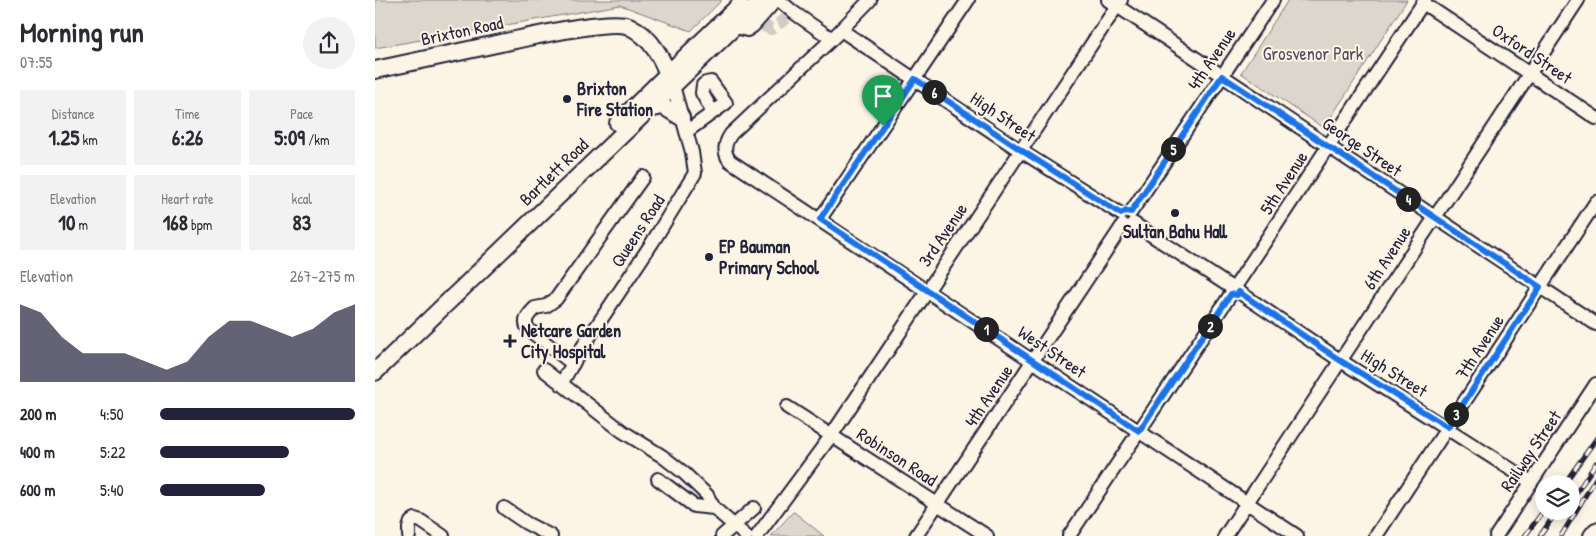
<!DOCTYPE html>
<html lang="en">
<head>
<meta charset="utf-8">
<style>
	:root { --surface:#fff; --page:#f2f2f3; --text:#2b2b33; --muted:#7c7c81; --accent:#22223b }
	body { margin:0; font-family:"Patrick Hand",sans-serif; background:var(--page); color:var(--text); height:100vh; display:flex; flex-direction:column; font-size:19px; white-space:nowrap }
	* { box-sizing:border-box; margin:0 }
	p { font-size:16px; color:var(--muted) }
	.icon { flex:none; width:28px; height:28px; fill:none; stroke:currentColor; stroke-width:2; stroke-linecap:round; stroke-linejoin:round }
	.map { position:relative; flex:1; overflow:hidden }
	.sheet { display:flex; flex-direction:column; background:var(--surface); width:375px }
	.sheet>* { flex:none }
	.fabs { position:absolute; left:1160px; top:475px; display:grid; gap:10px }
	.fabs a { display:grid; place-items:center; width:45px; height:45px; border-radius:50%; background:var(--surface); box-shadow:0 2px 12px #0003; font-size:25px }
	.pin { position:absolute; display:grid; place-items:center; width:42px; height:42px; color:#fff; margin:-51px -21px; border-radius:50% 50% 50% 0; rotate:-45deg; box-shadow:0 0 5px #0007 }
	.pin .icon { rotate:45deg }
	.km { position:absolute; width:25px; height:25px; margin:-12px; border-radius:50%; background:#222; color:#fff; font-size:14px; line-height:25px; text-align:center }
	.round { display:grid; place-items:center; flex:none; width:52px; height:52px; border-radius:26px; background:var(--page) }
	.overview { display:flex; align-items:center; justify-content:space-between; height:85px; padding:0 20px }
	h1 { font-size:28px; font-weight:800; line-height:38px }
	.stats { display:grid; grid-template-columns:repeat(3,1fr); gap:8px; height:85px; padding:5px 20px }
	.stats div { display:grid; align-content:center; border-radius:0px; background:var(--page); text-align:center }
	.stats b { font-size:21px; font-weight:800 }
	.stats small { font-size:14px; font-weight:400 }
	.stats p { font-size:14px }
	.chart { height:140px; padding:10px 20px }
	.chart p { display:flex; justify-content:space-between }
	.chart svg { width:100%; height:90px; margin-top:5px; fill:var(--accent); opacity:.7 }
	ul { padding:0 20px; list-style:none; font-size:16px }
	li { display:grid; grid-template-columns:80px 60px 1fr; align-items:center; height:38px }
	li i { height:12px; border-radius:6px; background:var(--accent) }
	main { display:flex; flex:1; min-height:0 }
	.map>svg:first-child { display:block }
</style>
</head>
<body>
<main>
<section class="sheet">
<div class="overview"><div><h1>Morning run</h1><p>07:55</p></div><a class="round"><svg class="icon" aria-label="share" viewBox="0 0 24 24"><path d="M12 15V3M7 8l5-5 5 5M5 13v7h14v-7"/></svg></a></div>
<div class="stats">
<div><p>Distance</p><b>1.25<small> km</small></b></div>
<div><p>Time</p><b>6:26</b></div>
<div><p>Pace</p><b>5:09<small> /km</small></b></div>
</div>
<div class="stats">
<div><p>Elevation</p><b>10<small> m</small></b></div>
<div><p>Heart rate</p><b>168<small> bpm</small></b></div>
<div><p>kcal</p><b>83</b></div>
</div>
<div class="chart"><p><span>Elevation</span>267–275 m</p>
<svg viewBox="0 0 160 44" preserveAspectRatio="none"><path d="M0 44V6L10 10L20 22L30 30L40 30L50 30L60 34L70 38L80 34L90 22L100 14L110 14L120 18L130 22L140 18L150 10L160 6V44z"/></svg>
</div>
<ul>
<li><b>200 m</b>4:50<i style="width:100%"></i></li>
<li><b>400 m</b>5:22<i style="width:66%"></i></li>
<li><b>600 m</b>5:40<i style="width:54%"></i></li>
</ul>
</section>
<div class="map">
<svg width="1221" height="536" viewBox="0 0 1221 536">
	<rect width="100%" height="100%" fill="#fcf5e5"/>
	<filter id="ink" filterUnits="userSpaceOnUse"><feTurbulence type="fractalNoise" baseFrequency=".02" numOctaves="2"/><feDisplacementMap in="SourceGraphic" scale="10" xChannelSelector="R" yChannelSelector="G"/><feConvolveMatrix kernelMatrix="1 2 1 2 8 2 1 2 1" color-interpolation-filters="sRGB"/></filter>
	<g filter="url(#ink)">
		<path fill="#dcd6cc" stroke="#7f7c84" d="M 0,0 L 347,0 L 316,31 L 245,5 L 0,48 Z
			M 913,0 L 1032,0 L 949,128 L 866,73 Z
			M 418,512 L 419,512 L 449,536 L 396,536 Z"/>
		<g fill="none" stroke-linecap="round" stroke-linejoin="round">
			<path stroke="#d0cbc3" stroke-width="12" stroke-dasharray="12 6" stroke-linecap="butt" d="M 387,25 L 396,29 L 412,18"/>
			<defs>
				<path id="minor" d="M 404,0 L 418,12 L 457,39
					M 495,0 L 457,39 L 356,134 C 349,144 348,152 355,161 L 922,536
					M 733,0 L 1221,324
					M 1048,3 L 1221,118
					M 359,26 L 372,30 L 378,26 L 401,0
					M 466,30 L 646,151 L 746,214
					M 311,132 L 351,103 L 336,82 L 331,83 L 328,85 L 327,93 L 337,111
					M 756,212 L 898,0
					M 445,219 L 593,0
					M 758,223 L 854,286
					M 862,284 L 1050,0
					M 864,292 L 966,361 L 1156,482
					M 198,364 L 154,330 C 147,321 153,315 160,308 L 171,306 L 181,299 L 268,177
					M 169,370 L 247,431 L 287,456 L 309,473 L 332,495 L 339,508 L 371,536
					M 186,384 L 207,348 L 277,243 L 320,173 L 317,152 L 298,86
					M 412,407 L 612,536
					M 283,479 L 319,506 L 339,508
					M 129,508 L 151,523 L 176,536
					M 34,536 L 34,528 L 36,522 L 40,519 L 46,521 L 68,536
					M 347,536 L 379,508
					M 382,536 L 456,436 L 746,0
					M 541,536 L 748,225
					M 694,536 L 856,294
					M 850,536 L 1203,0
					M 1001,536 L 1221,202
					M 1121,536 L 1221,384"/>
				<path id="major" d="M 0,70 C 42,61 84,52 126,43 C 151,38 234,18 254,26 C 277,37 288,60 296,82
					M 274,109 L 288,106 L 306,117
					M 243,123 L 294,73 L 365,5
					M 0,372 L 387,0
					M 1217,536 L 1221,531"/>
			</defs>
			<use href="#minor" stroke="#22223b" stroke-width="16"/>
			<use href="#major" stroke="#22223b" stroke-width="20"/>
			<use href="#minor" stroke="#fcf5e5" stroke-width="12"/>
			<use href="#major" stroke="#fcf5e5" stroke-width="16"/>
			<defs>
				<path id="rail" d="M 1189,484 L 1221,439
					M 1196,501 L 1221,463
					M 1150,536 L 1169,510
					M 1165,536 L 1182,511
					M 1186,536 L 1221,478"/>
			</defs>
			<use href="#rail" stroke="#22223b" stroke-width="5"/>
			<use href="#rail" stroke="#fcf5e5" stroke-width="3" stroke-dasharray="9" stroke-linecap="butt"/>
		</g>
	</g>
	<g fill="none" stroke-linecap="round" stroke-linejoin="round" filter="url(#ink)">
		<defs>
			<path id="route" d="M 847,76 L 1165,287 L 1073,427 L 966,361 L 864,292 L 862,295 L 856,294 L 764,431 L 445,219 L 540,79 L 646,150 L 746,214 L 751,211 L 756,212 Z"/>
		</defs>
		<use href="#route" stroke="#fff" stroke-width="10"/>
		<use href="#route" stroke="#1a73e8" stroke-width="6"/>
	</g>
	<g fill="#22223b" stroke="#fcf5e5" stroke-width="2">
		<circle cx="192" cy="99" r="5"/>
		<circle cx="800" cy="213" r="5"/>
		<circle cx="334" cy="257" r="5"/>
		<path d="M132.5 333.5h5v5h5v5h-5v5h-5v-5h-5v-5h5z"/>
	</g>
	<g text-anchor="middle" stroke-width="4" stroke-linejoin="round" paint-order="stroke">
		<g font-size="18" fill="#22223b" stroke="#fcf5e5">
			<text transform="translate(87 31) rotate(-12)" y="6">Brixton Road</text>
			<text transform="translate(1157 54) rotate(34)" y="6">Oxford Street</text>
			<text transform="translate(837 59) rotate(-56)" y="6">4th Avenue</text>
			<text transform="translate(628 117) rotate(34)" y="6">High Street</text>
			<text transform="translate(987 147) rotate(34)" y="6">George Street</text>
			<text transform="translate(179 172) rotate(-44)" y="6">Bartlett Road</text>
			<text transform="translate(909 183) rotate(-57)" y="6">5th Avenue</text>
			<text transform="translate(263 231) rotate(-57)" y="6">Queens Road</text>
			<text transform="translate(568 235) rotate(-56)" y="6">3rd Avenue</text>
			<text transform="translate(1012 258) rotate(-57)" y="6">6th Avenue</text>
			<text transform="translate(1105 347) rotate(-57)" y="6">7th Avenue</text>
			<text transform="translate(677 352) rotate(34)" y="6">West Street</text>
			<text transform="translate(1019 373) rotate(32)" y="6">High Street</text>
			<text transform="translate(614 396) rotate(-56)" y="6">4th Avenue</text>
			<text transform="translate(1156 451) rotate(-56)" y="6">Railway Street</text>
			<text transform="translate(522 457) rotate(33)" y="6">Robinson Road</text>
		</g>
		<g font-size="18" fill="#504f5f" stroke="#fcf5e5">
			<text x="938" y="60">Grosvenor Park</text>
		</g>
		<g font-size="18" font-weight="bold" fill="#22223b" stroke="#fcf5e5" text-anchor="start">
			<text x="202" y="95">Brixton<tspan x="202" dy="21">Fire Station</tspan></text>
			<text x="800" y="238" text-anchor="middle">Sultan Bahu Hall</text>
			<text x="344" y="253">EP Bauman<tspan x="344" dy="21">Primary School</tspan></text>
			<text x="146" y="337">Netcare Garden<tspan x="146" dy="21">City Hospital</tspan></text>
		</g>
	</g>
</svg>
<div class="fabs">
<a><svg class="icon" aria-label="layers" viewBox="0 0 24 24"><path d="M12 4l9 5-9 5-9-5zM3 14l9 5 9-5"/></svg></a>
</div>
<div class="pin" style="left:508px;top:126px;background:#1e9e55"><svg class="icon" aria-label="arrive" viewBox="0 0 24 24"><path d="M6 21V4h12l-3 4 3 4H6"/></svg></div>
<b class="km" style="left:611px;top:329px">1</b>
<b class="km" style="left:835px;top:326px">2</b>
<b class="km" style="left:1081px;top:414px">3</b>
<b class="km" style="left:1033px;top:199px">4</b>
<b class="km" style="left:798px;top:149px">5</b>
<b class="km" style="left:559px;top:92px">6</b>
</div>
</main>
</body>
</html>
